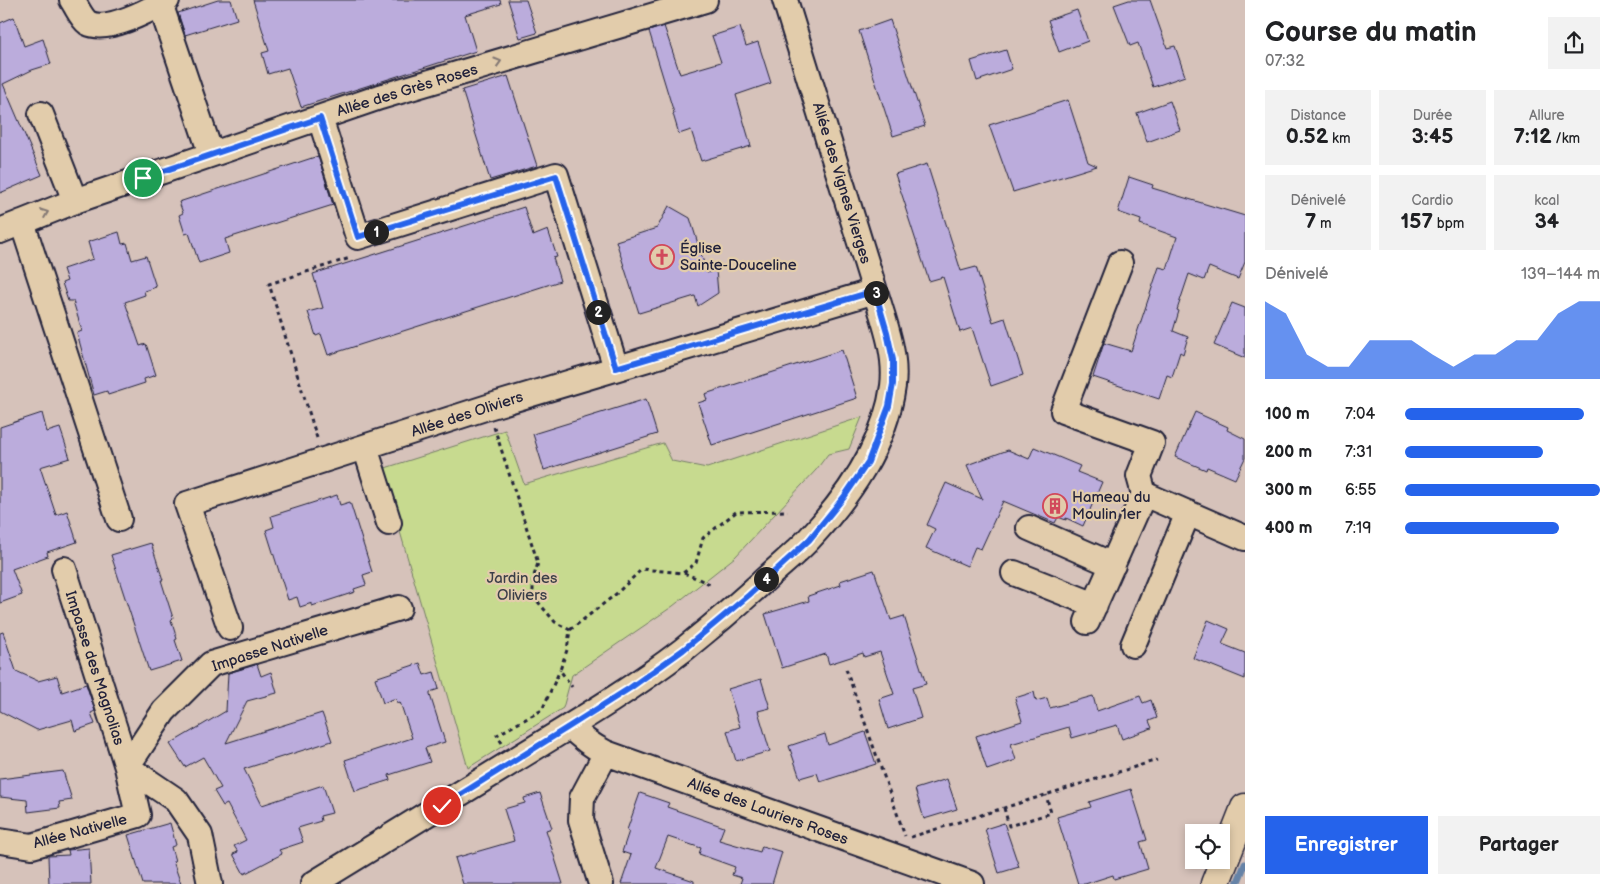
<!DOCTYPE html>
<html lang="fr">
<head>
<meta charset="utf-8">
<style>
	:root { --surface:#fff; --page:#f2f2f2; --text:#202124; --muted:#757577; --accent:#2563eb }
	body { margin:0; font-family:"Balsamiq Sans",sans-serif; background:var(--page); color:var(--text); height:100vh; display:flex; flex-direction:column; font-size:19px; white-space:nowrap }
	* { box-sizing:border-box; margin:0 }
	p { font-size:16px; color:var(--muted) }
	.icon { flex:none; width:28px; height:28px; fill:none; stroke:currentColor; stroke-width:2; stroke-linecap:round; stroke-linejoin:round }
	.map { position:relative; flex:1; overflow:hidden }
	.details { display:flex; flex-direction:column; background:var(--surface); width:375px }
	.details>* { flex:none }
	.fabs { position:absolute; left:1185px; top:824px; display:grid; gap:10px }
	.fabs a { display:grid; place-items:center; width:45px; height:45px; border-radius:0px; background:var(--surface); box-shadow:0 2px 8px #0003; font-size:25px }
	.pin { position:absolute; display:grid; place-items:center; width:42px; height:42px; color:#fff; margin:-21px; border:2px solid #fff; border-radius:50%; box-shadow:0 1px 5px #0007 }
	.km { position:absolute; width:25px; height:25px; margin:-12px; border-radius:50%; background:#222; color:#fff; font-size:14px; line-height:25px; text-align:center }
	.round { display:grid; place-items:center; flex:none; width:52px; height:52px; border-radius:0px; background:var(--page) }
	.headline { display:flex; align-items:center; justify-content:space-between; height:85px; padding:0 20px }
	h1 { font-size:28px; font-weight:600; line-height:38px }
	.metrics { display:grid; grid-template-columns:repeat(3,1fr); gap:8px; height:85px; padding:5px 20px }
	.metrics div { display:grid; align-content:center; border-radius:0px; background:var(--page); text-align:center }
	.metrics b { font-size:21px; font-weight:600 }
	.metrics small { font-size:14px; font-weight:400 }
	.metrics p { font-size:14px }
	.chart { height:140px; padding:10px 20px }
	.chart p { display:flex; justify-content:space-between }
	.chart svg { width:100%; height:90px; margin-top:5px; fill:var(--accent); opacity:.7 }
	.cta { display:flex; gap:10px; margin-top:auto; padding:10px 20px }
	.cta a { flex:1; height:58px; border-radius:0px; background:var(--accent); color:#fff; font-size:20px; font-weight:600; line-height:58px; text-align:center }
	.cta a+a { background:var(--page); color:var(--text) }
	ul { padding:0 20px; list-style:none; font-size:16px }
	li { display:grid; grid-template-columns:80px 60px 1fr; align-items:center; height:38px }
	li i { height:12px; border-radius:6px; background:var(--accent) }
	main { display:flex; flex:1; min-height:0 }
	.map>svg:first-child { display:block }
</style>
</head>
<body>
<main>
<div class="map">
<svg width="1245" height="884" viewBox="0 0 1245 884">
	<rect width="100%" height="100%" fill="#d6c2ba"/>
	<filter id="ink" filterUnits="userSpaceOnUse"><feTurbulence type="fractalNoise" baseFrequency=".02" numOctaves="2"/><feDisplacementMap in="SourceGraphic" scale="10" xChannelSelector="R" yChannelSelector="G"/><feConvolveMatrix kernelMatrix="1 2 1 2 8 2 1 2 1" color-interpolation-filters="sRGB"/></filter>
	<g filter="url(#ink)">
		<path fill="#c7da8f" stroke="#747e65" d="M 862,417 L 849,449 L 828,454 L 816,470 L 735,557 L 673,606 L 572,675 L 563,708 L 468,768 L 382,469 L 505,430 L 524,484 L 663,443 L 672,461 L 707,468 Z"/>
		<g fill="none" stroke-linecap="round" stroke-linejoin="round">
			<path stroke="#6683a7" stroke-width="7" d="M 1237,884 L 1245,864"/>
		</g>
		<path fill="#bbacdc" stroke="#22223b" d="M 218,0 L 231,0 L 237,19 L 185,35 L 178,13 Z
			M 253,0 L 500,0 L 501,4 L 465,15 L 476,51 L 301,107 L 288,68 L 268,74 L 262,53 L 269,51 Z
			M 508,0 L 526,0 L 537,33 L 520,38 Z
			M 1129,0 L 1150,0 L 1167,48 L 1175,46 L 1185,76 L 1153,87 L 1138,43 L 1130,46 L 1114,5 Z
			M 1077,10 L 1088,41 L 1059,52 L 1048,20 Z
			M 14,17 L 24,46 L 43,39 L 51,64 L 32,70 L 3,84 L 42,175 L 0,193 L 0,23 Z
			M 890,20 L 925,126 L 893,136 L 859,31 Z
			M 664,26 L 680,74 L 721,62 L 712,36 L 740,27 L 746,46 L 758,42 L 771,83 L 736,95 L 751,146 L 701,161 L 691,130 L 679,134 L 673,114 L 674,113 L 649,31 Z
			M 1006,50 L 1012,69 L 977,81 L 971,61 Z
			M 508,76 L 537,166 L 490,180 L 462,90 Z
			M 1068,100 L 1088,162 L 1097,166 L 1013,192 L 989,125 Z
			M 1170,101 L 1180,130 L 1147,142 L 1137,113 Z
			M 318,156 L 333,205 L 225,239 L 229,253 L 199,263 L 189,233 L 185,234 L 179,215 L 183,213 L 179,202 Z
			M 927,164 L 961,271 L 976,267 L 993,322 L 1005,318 L 1023,375 L 991,386 L 972,328 L 960,332 L 943,277 L 929,281 L 905,207 L 906,207 L 895,174 Z
			M 1129,177 L 1153,185 L 1152,188 L 1245,216 L 1245,262 L 1238,279 L 1209,267 L 1204,280 L 1189,274 L 1177,310 L 1179,311 L 1173,331 L 1188,337 L 1183,354 L 1180,352 L 1172,377 L 1167,375 L 1159,399 L 1093,377 L 1104,343 L 1131,351 L 1159,267 L 1167,269 L 1177,237 L 1140,224 L 1141,220 L 1118,212 Z
			M 669,206 L 690,218 L 707,273 L 716,270 L 718,293 L 698,306 L 695,296 L 639,313 L 616,241 L 657,228 Z
			M 524,207 L 533,236 L 548,230 L 557,257 L 553,258 L 560,281 L 328,355 L 321,334 L 316,336 L 308,312 L 323,308 L 313,274 Z
			M 119,232 L 122,244 L 127,243 L 132,260 L 146,256 L 156,287 L 144,291 L 145,295 L 125,302 L 140,346 L 146,344 L 156,375 L 144,379 L 145,383 L 108,395 L 107,391 L 94,395 L 77,333 L 82,331 L 73,301 L 68,301 L 62,283 L 67,281 L 63,269 L 93,259 L 88,242 Z
			M 1232,303 L 1245,308 L 1245,358 L 1214,345 Z
			M 842,350 L 857,398 L 712,445 L 698,403 L 707,400 L 705,394 Z
			M 646,399 L 657,434 L 544,470 L 533,434 Z
			M 1195,412 L 1228,427 L 1227,430 L 1245,439 L 1245,458 L 1235,479 L 1207,467 L 1206,470 L 1175,457 Z
			M 42,413 L 47,432 L 60,428 L 70,458 L 40,467 L 56,515 L 67,511 L 77,542 L 47,552 L 48,556 L 12,569 L 22,595 L 0,603 L 0,427 Z
			M 1034,447 L 1080,466 L 1077,472 L 1102,482 L 1083,526 L 1066,518 L 1066,520 L 1058,517 L 1055,523 L 1003,501 L 981,549 L 975,547 L 967,566 L 926,548 L 935,529 L 927,525 L 946,483 L 982,499 L 967,465 L 1008,450 L 1029,459 Z
			M 337,495 L 340,505 L 350,502 L 372,572 L 363,575 L 366,585 L 354,589 L 355,592 L 312,606 L 312,603 L 300,607 L 297,597 L 288,600 L 266,530 L 274,527 L 271,516 Z
			M 151,543 L 163,580 L 161,580 L 173,618 L 171,620 L 177,639 L 175,640 L 182,661 L 149,671 L 111,555 Z
			M 874,570 L 891,620 L 904,616 L 926,684 L 912,688 L 921,718 L 888,729 L 879,699 L 894,694 L 880,652 L 864,657 L 863,653 L 829,664 L 826,654 L 782,668 L 765,614 L 809,601 L 808,596 L 841,585 L 840,581 Z
			M 1208,620 L 1229,629 L 1222,644 L 1245,653 L 1245,679 L 1193,658 Z
			M 3,632 L 16,671 L 38,681 L 57,676 L 62,692 L 86,684 L 95,711 L 91,713 L 95,724 L 75,731 L 72,720 L 37,730 L 0,711 L 0,633 Z
			M 420,663 L 424,675 L 434,672 L 439,689 L 430,692 L 430,695 L 445,742 L 425,748 L 430,762 L 389,775 L 390,780 L 355,791 L 345,760 L 412,738 L 400,702 L 397,703 L 396,698 L 383,703 L 375,678 Z
			M 257,664 L 261,676 L 271,672 L 277,693 L 247,701 L 226,743 L 322,713 L 332,741 L 244,769 L 262,805 L 323,785 L 332,813 L 320,816 L 321,821 L 298,828 L 303,842 L 279,850 L 282,854 L 244,874 L 233,854 L 238,852 L 234,846 L 246,840 L 227,804 L 223,806 L 214,791 L 221,788 L 203,757 L 185,767 L 170,744 L 226,711 L 228,673 Z
			M 761,679 L 770,708 L 758,711 L 770,751 L 736,761 L 727,731 L 740,727 L 728,689 Z
			M 1034,692 L 1036,701 L 1047,698 L 1050,708 L 1093,696 L 1097,711 L 1140,696 L 1143,703 L 1151,700 L 1157,718 L 1149,721 L 1152,728 L 1122,739 L 1117,725 L 1072,738 L 1069,727 L 1011,744 L 1016,760 L 987,770 L 976,736 L 1022,721 L 1015,698 Z
			M 865,732 L 876,764 L 820,782 L 817,773 L 800,778 L 789,746 L 825,734 L 828,745 Z
			M 63,771 L 72,800 L 59,802 L 60,808 L 28,812 L 27,800 L 0,797 L 0,779 Z
			M 947,779 L 957,809 L 924,819 L 915,789 Z
			M 1131,789 L 1147,840 L 1140,842 L 1148,869 L 1114,879 L 1113,875 L 1085,884 L 1078,884 L 1057,817 L 1091,807 L 1089,802 Z
			M 540,793 L 552,828 L 546,830 L 563,884 L 463,884 L 455,858 L 514,841 L 504,809 L 525,803 L 524,798 Z
			M 640,793 L 669,803 L 667,807 L 724,827 L 719,840 L 760,852 L 762,846 L 782,852 L 772,884 L 740,884 L 742,878 L 732,875 L 735,867 L 699,854 L 701,848 L 668,837 L 656,868 L 694,881 L 694,884 L 621,884 L 631,855 L 622,852 L 629,831 L 627,830 Z
			M 170,823 L 176,845 L 171,847 L 175,861 L 173,861 L 181,884 L 143,884 L 128,835 Z
			M 1004,823 L 1019,867 L 999,873 L 985,829 Z
			M 89,848 L 91,884 L 49,884 L 48,856 L 69,855 L 68,850 Z"/>
		<g fill="none" stroke-linecap="round" stroke-linejoin="round">
			<defs>
				<path id="minor" d="M 72,0 C 77,7 81,18 88,23 C 107,33 150,10 167,0
					M 159,0 L 211,154
					M 41,114 L 75,201
					M 320,118 L 358,237 L 556,175 L 616,368
					M 22,222 L 119,519
					M 0,231 L 75,201 L 380,97 L 705,0
					M 1120,263 L 1063,411 L 1152,443 L 1139,476 L 1144,494 L 1245,538
					M 365,447 L 389,523
					M 1029,528 L 1113,565
					M 64,569 L 127,767
					M 1014,573 L 1095,605
					M 1087,622 L 1144,494
					M 230,628 L 187,504 L 488,407 L 875,291
					M 1133,645 L 1188,513
					M 570,726 C 581,738 592,746 606,753 L 972,884
					M 127,767 L 164,711 L 211,664 L 399,608
					M 0,841 L 32,846 L 138,815 L 127,767 L 176,800 L 200,835 L 210,884
					M 313,884 C 377,845 441,806 505,766 C 565,729 627,693 683,650 C 713,626 742,601 770,575 C 783,563 797,552 809,539 C 849,496 885,445 893,386 C 897,354 884,321 875,291 L 785,0
					M 601,884 L 581,820 L 582,798 L 606,753"/>
				<path id="major" d="M 1215,884 L 1245,808"/>
			</defs>
			<use href="#minor" stroke="#22223b" stroke-width="28"/>
			<use href="#major" stroke="#22223b" stroke-width="31"/>
			<path stroke="#22223b" stroke-width="3" stroke-dasharray="4 4" stroke-linecap="butt" d="M 494,427 L 538,563 L 533,579 L 533,596 L 555,622 L 570,630 L 567,650 L 560,670 L 572,687
				M 317,438 L 269,284 L 350,258
				M 684,573 L 710,584
				M 570,630 L 616,594 L 642,569 L 683,573 L 696,563 L 703,538 L 736,512 L 788,511
				M 846,669 L 905,836
				M 502,743 L 497,735 L 542,710 L 560,670
				M 1004,808 L 1009,826 L 1051,813 L 1046,795
				M 911,837 L 1157,760"/>
			<use href="#minor" stroke="#e2ccab" stroke-width="24"/>
			<use href="#major" stroke="#e2ccab" stroke-width="28"/>
		</g>
		<defs><path id="oneway-chevron" d="M-2-3.5L2.5 0L-2 3.5" fill="none" stroke-width="1.6" stroke-linecap="round" stroke-linejoin="round" transform="scale(1.25)"/></defs>
		<g stroke="#827773">
			<use href="#oneway-chevron" transform="translate(498 62) rotate(-17)"/>
			<use href="#oneway-chevron" transform="translate(45 213) rotate(-21)"/>
		</g>
	</g>
	<g fill="none" stroke-linecap="round" stroke-linejoin="round" filter="url(#ink)">
		<defs>
			<path id="route" d="M 143,178 L 320,118 L 358,237 L 556,176 L 616,368 L 875,291 L 887,332 L 893,360 L 893,384 L 889,406 L 868,462 L 844,497 L 809,540 L 749,595 L 683,650 L 630,688 L 570,726 L 442,806"/>
		</defs>
		<use href="#route" stroke="#fff" stroke-width="10"/>
		<use href="#route" stroke="#2563eb" stroke-width="6"/>
	</g>
	<defs>
		<symbol id="church-ring" viewBox="-11 -11 22 22"><circle r="9.5" fill="#e2ccab" stroke="#d1495b" stroke-width="1.5"/><path d="M-1.2-6h2.4v3.5h3.3v2.4h-3.3V6h-2.4V-.1h-3.3v-2.4h3.3Z" fill="#d1495b"/></symbol>
		<symbol id="building-ring" viewBox="-11 -11 22 22"><circle r="9.5" fill="#e2ccab" stroke="#d1495b" stroke-width="1.5"/><path d="M-4-6H4V6H1V3H-1V6H-4ZM-2.5-4.3h1.7v1.8h-1.7ZM.8-4.3h1.7v1.8H.8ZM-2.5-1h1.7V.8h-1.7ZM.8-1h1.7V.8H.8Z" fill="#d1495b"/></symbol>
	</defs>
	<g fill-rule="evenodd">
		<use href="#church-ring" x="648" y="243" width="28" height="28"/>
		<use href="#building-ring" x="1041" y="492" width="28" height="28"/>
	</g>
	<g text-anchor="middle" stroke-width="4.5" stroke-linejoin="round" paint-order="stroke">
		<g font-size="15" fill="#22223b" stroke="#e2ccab">
			<text transform="translate(407 90) rotate(-17)" y="5">Allée des Grès Roses</text>
			<text transform="translate(842 183) rotate(73)" y="5">Allée des Vignes Vierges</text>
			<text transform="translate(467 414) rotate(-18)" y="5">Allée des Oliviers</text>
			<text transform="translate(270 648) rotate(-18)" y="5">Impasse Nativelle</text>
			<text transform="translate(95 668) rotate(72)" y="5">Impasse des Magnolias</text>
			<text transform="translate(768 811) rotate(20)" y="5">Allée des Lauriers Roses</text>
			<text transform="translate(80 831) rotate(-15)" y="5">Allée Nativelle</text>
		</g>
		<g font-size="15" fill="#22223b" stroke="#e2ccab" text-anchor="start">
			<text x="680" y="253">Église<tspan x="680" dy="17">Sainte-Douceline</tspan></text>
			<text x="1072" y="502">Hameau du<tspan x="1072" dy="17">Moulin 1er</tspan></text>
		</g>
		<g font-size="15" fill="#3b3e48" stroke="#e2ccab">
			<text x="522" y="583">Jardin des<tspan x="522" dy="17">Oliviers</tspan></text>
		</g>
	</g>
</svg>
<div class="fabs">
<a><svg class="icon" aria-label="locate" viewBox="0 0 24 24"><circle cx="12" cy="12" r="6"/><path d="M12 2v4M12 18v4M2 12h4M18 12h4"/></svg></a>
</div>
<div class="pin" style="left:143px;top:178px;background:#1e9e55"><svg class="icon" aria-label="arrive" viewBox="0 0 24 24"><path d="M6 21V4h12l-3 4 3 4H6"/></svg></div>
<div class="pin" style="left:442px;top:806px;background:#d93025"><svg class="icon" aria-label="check" viewBox="0 0 24 24"><path d="M5 12l5 5 9-10"/></svg></div>
<b class="km" style="left:376px;top:232px">1</b>
<b class="km" style="left:598px;top:312px">2</b>
<b class="km" style="left:876px;top:293px">3</b>
<b class="km" style="left:766px;top:579px">4</b>
</div>
<section class="details">
<div class="headline"><div><h1>Course du matin</h1><p>07:32</p></div><a class="round"><svg class="icon" aria-label="share" viewBox="0 0 24 24"><path d="M12 15V3M7 8l5-5 5 5M5 13v7h14v-7"/></svg></a></div>
<div class="metrics">
<div><p>Distance</p><b>0.52<small> km</small></b></div>
<div><p>Durée</p><b>3:45</b></div>
<div><p>Allure</p><b>7:12<small> /km</small></b></div>
</div>
<div class="metrics">
<div><p>Dénivelé</p><b>7<small> m</small></b></div>
<div><p>Cardio</p><b>157<small> bpm</small></b></div>
<div><p>kcal</p><b>34</b></div>
</div>
<div class="chart"><p><span>Dénivelé</span>139–144 m</p>
<svg viewBox="0 0 160 44" preserveAspectRatio="none"><path d="M0 44V6L10 12L20 32L30 38L40 38L50 25L60 25L70 25L80 32L90 38L100 32L110 32L120 25L130 25L140 12L150 6L160 6V44z"/></svg>
</div>
<ul>
<li><b>100 m</b>7:04<i style="width:92%"></i></li>
<li><b>200 m</b>7:31<i style="width:71%"></i></li>
<li><b>300 m</b>6:55<i style="width:100%"></i></li>
<li><b>400 m</b>7:19<i style="width:79%"></i></li>
</ul>
<div class="cta"><a>Enregistrer</a><a>Partager</a></div>
</section>
</main>
</body>
</html>
